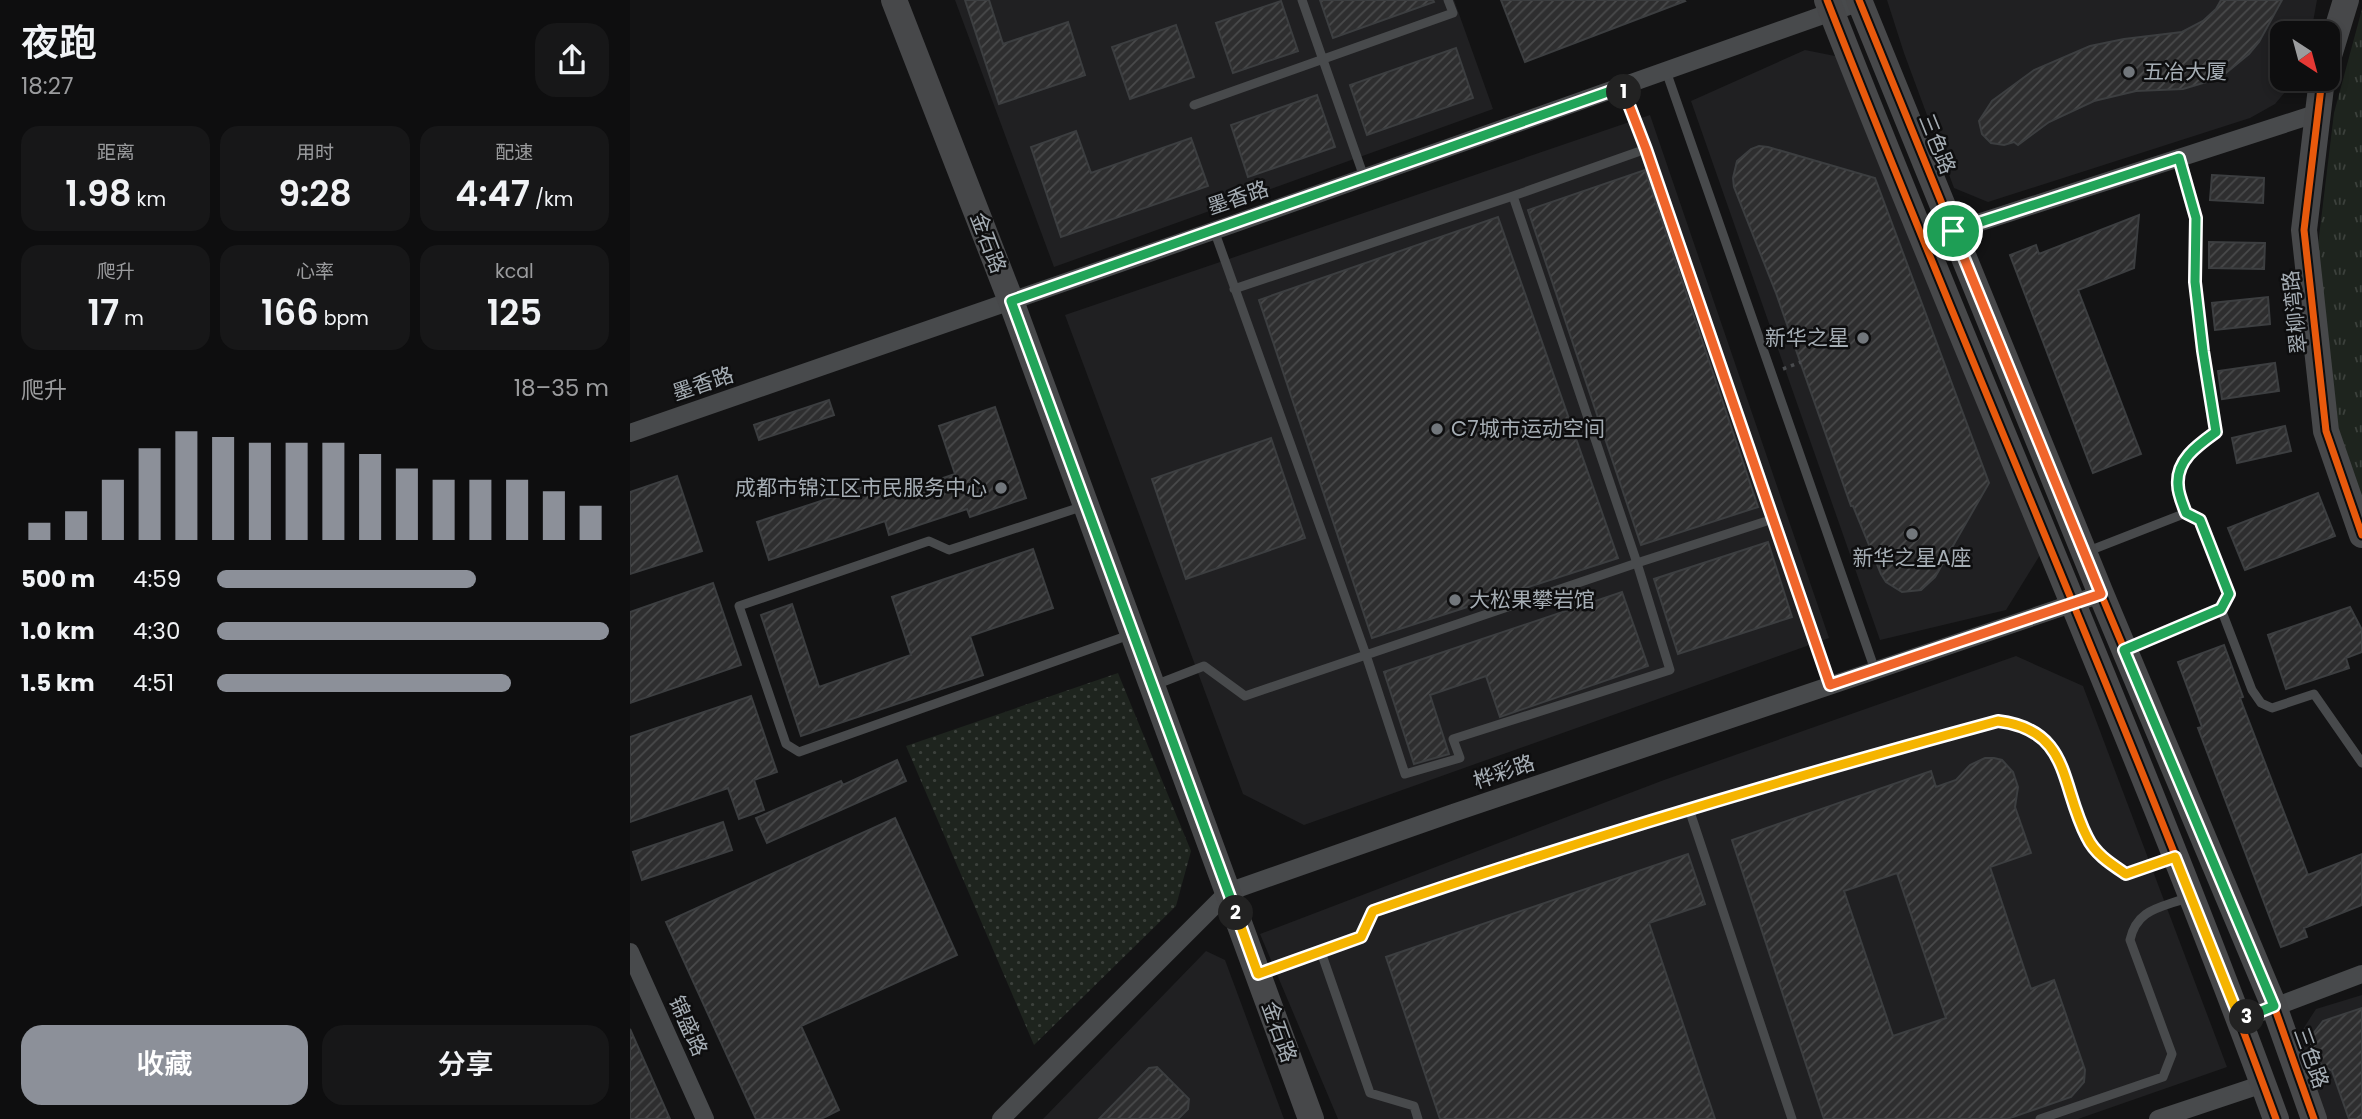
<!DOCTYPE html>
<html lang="zh">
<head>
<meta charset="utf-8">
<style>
	:root { --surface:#0e0e0f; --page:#171718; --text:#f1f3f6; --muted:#9b9c9e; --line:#2e2e2f; --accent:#8c9099 }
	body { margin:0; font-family:Poppins,"Noto Sans SC",sans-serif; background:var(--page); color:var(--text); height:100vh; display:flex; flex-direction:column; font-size:26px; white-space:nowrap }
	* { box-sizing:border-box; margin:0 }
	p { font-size:23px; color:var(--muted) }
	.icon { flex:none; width:38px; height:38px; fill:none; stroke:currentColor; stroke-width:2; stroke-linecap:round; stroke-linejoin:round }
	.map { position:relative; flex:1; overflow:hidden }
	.side { display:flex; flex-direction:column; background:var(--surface); width:630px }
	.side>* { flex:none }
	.needle { width:46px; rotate:144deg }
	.fabs { position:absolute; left:1640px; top:21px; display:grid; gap:14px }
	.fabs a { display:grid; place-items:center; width:70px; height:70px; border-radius:14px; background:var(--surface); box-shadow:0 4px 10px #0003,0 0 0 2px var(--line); font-size:35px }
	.pin { position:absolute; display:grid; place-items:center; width:60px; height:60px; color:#fff; margin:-30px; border:4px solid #fff; border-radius:50%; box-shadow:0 2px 7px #0007 }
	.km { position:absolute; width:35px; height:35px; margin:-18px; border-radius:50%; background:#222; color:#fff; font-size:19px; line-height:35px; text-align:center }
	.round { display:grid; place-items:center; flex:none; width:74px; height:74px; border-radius:21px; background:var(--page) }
	.head { display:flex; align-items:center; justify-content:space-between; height:119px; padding:0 21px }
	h1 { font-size:38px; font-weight:600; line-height:52px }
	.figures { display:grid; grid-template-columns:repeat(3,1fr); gap:10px; height:119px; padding:7px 21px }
	.figures div { display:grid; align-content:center; border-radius:18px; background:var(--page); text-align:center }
	.figures b { font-size:35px; font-weight:600 }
	.figures small { font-size:19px; font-weight:400 }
	.figures p { font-size:19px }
	.chart { height:196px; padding:14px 21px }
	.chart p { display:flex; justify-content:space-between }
	.chart svg { width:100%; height:126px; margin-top:7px; stroke:var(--accent); stroke-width:6 }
	.cta { display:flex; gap:14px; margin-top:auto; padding:14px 21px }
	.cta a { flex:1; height:80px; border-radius:21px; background:var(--accent); color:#fff; font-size:28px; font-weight:600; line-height:80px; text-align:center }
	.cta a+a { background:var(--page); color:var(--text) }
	ul { padding:0 21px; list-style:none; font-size:23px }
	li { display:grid; grid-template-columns:112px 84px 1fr; align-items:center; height:52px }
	li i { height:18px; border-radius:9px; background:var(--accent) }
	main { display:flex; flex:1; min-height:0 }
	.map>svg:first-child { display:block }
</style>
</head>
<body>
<main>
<section class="side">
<div class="head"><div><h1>夜跑</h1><p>18:27</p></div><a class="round"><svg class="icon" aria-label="share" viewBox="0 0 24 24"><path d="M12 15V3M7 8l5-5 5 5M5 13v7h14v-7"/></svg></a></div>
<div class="figures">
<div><p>距离</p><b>1.98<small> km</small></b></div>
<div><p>用时</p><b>9:28</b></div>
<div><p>配速</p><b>4:47<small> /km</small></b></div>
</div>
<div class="figures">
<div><p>爬升</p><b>17<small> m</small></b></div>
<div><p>心率</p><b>166<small> bpm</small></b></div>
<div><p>kcal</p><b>125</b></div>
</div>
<div class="chart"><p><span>爬升</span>18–35 m</p>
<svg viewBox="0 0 160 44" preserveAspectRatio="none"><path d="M5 44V38M15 44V34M25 44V23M35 44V12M45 44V6M55 44V8M65 44V10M75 44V10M85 44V10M95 44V14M105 44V19M115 44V23M125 44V23M135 44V23M145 44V27M155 44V32"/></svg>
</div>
<ul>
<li><b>500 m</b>4:59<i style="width:66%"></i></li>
<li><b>1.0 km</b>4:30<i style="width:100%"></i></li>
<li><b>1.5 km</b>4:51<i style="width:75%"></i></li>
</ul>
<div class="cta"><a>收藏</a><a>分享</a></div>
</section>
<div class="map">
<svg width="1732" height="1119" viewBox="0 0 1732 1119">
	<defs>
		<pattern id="grass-dots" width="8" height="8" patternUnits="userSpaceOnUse" patternTransform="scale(1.75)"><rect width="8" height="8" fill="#1e241e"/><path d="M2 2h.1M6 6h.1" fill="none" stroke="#3c413c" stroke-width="1.8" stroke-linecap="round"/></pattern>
		<pattern id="park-tufts" width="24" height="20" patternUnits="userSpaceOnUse" patternTransform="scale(1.75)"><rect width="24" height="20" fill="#1e241e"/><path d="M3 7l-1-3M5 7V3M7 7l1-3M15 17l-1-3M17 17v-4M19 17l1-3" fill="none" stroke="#3c413c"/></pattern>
		<pattern id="building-hatch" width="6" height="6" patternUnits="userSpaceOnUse" patternTransform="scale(1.75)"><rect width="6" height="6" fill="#2e2e2f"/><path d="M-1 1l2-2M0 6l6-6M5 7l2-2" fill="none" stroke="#494a4b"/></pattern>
	</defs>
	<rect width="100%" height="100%" fill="#131314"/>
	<path fill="#202022" d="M 325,0 L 824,0 L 863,109 L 424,267 Z
		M 1257,0 L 1687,0 L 1681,33 L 1652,33 L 1652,79 L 1666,79 L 1645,104 L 1620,118 L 1358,202 L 1324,188 L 1274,53 Z
		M 1175,50 L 1210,57 L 1410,555 L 1376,610 L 1250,640 L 1061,101 Z
		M 1020,115 L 1199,638 L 674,825 L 613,794 L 435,315 Z
		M 1386,656 L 1453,686 L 1597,1067 L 1448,1119 L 708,1119 L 630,934 L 1034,780 Z
		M 576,951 L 595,960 L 654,1119 L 413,1119 Z
		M 1732,995 L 1732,1119 L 1696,1119 L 1664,1043 L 1686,1009 Z"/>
	<path fill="url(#grass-dots)" d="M 488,673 L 561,851 L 546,906 L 404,1045 L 276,746 Z"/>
	<path fill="url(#park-tufts)" d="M 1732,9 L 1732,504 L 1708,440 L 1688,245 L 1704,113 Z"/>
	<path fill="url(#building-hatch)" stroke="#3c3e40" stroke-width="2" fill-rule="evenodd" d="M 335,0 L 359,0 L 373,44 L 438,22 L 455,75 L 369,104 Z
		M 690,0 L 803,0 L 804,2 L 703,38 Z
		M 871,0 L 1054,0 L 1055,1 L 895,62 Z
		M 1591,0 L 1652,0 L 1629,42 L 1619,54 L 1596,73 L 1583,80 L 1553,89 L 1506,91 L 1464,101 L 1419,122 L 1388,145 L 1384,142 L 1374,145 L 1361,143 L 1352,134 L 1349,121 L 1362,101 L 1404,70 L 1460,46 L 1494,39 L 1552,32 L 1573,21 L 1586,9 Z
		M 651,1 L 668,51 L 603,73 L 586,23 Z
		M 546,25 L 564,77 L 500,99 L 482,47 Z
		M 826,48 L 843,98 L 737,135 L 720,85 Z
		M 687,95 L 705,147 L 618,177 L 601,125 Z
		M 446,131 L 461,173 L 561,138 L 578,186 L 431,237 L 401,147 Z
		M 1129,146 L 1138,147 L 1245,178 L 1359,483 L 1305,577 L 1291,590 L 1272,592 L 1256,582 L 1251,574 L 1223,506 L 1221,506 L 1146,293 L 1104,187 L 1103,178 L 1107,161 L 1121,149 Z
		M 1015,170 L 1128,507 L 1011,545 L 898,210 Z
		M 1582,175 L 1634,178 L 1633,203 L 1580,200 Z
		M 1509,215 L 1504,268 L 1448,290 L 1511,454 L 1463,473 L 1380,255 L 1406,245 L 1409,254 Z
		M 868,217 L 988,558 L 742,638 L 629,300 Z
		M 1579,242 L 1635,243 L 1634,269 L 1579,268 Z
		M 1638,297 L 1640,324 L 1585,330 L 1582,303 Z
		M 1645,363 L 1649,391 L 1592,399 L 1588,371 Z
		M 199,400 L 204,415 L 129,440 L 124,425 Z
		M 365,407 L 396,498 L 340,517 L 337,509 L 259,535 L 255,521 L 139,560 L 127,522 L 264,477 L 269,493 L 325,474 L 309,426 Z
		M 1655,426 L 1661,451 L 1607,463 L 1602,438 Z
		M 641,438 L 675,538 L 556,579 L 522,479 Z
		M 47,476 L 72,551 L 0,574 L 0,492 Z
		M 1688,493 L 1705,536 L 1615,570 L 1598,528 Z
		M 1138,542 L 1162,617 L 1048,654 L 1024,579 Z
		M 403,549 L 423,608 L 340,636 L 353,675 L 171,736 L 131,615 L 162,604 L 189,687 L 281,655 L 262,597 Z
		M 83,583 L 111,665 L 0,703 L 0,612 Z
		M 992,592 L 1018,666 L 870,717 L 856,676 L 800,695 L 819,754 L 784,764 L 754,672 Z
		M 1720,607 L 1732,630 L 1732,652 L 1716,658 L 1719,668 L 1656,689 L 1638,635 Z
		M 1594,645 L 1613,697 L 1610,698 L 1678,875 L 1732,854 L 1732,905 L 1674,928 L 1677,937 L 1651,947 L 1568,728 L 1572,727 L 1548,662 Z
		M 121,696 L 147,772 L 124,780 L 134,810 L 109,819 L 98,788 L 0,822 L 0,737 Z
		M 1355,758 L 1364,758 L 1372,760 L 1383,772 L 1388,787 L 1385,807 L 1401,853 L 1360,867 L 1401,989 L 1424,980 L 1455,1070 L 1454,1082 L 1441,1097 L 1377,1119 L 1194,1119 L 1102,840 L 1301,771 L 1306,787 L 1326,780 L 1340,765 ZM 1267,873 L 1316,1018 L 1263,1036 L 1214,891 Z
		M 267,760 L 276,781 L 137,843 L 126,818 L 211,781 L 213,785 Z
		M 265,818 L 327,955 L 171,1026 L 209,1110 L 191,1119 L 126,1119 L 36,922 Z
		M 93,822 L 102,850 L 12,880 L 3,852 Z
		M 1058,854 L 1075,904 L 1019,923 L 1085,1119 L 810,1119 L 756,957 Z
		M 1732,1008 L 1732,1119 L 1719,1119 L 1702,1071 L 1688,1062 L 1679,1039 L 1693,1021 Z
		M 0,1029 L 40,1119 L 0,1119 Z
		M 527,1067 L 559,1099 L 558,1109 L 548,1119 L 469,1119 L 519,1068 Z"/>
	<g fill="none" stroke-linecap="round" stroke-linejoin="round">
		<path stroke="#494b4e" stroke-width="3.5" stroke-dasharray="3.5 5" stroke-linecap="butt" d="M 1153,369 L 1171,362"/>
		<path stroke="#484a4c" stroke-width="9" d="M 672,0 L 734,177
			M 1036,71 L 1245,670
			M 992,87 L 1016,149 L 1201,685
			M 564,105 L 823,13 L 818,0
			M 1550,158 L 1566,218 L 1565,282 L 1573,351 L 1586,432 C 1568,445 1546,460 1548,485 C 1548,494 1553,505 1556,513 L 1570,520 L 1599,594 L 1591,609 L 1622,690 L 1631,703 L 1642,708 L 1684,694 L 1732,763
			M 584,230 L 736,655 L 775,774 L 830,758 L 823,739 L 1040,670 L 1007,563 L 883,196
			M 604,289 L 883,196 L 1016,149
			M 454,506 L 319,550 L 299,541 L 109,606 L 156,744 L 169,752 L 502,634
			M 1456,552 L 1556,513
			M 1495,649 L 1591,609
			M 525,685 L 574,666 L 615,696 L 1007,563 L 1143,519
			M 630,973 L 691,952
			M 788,1119 L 784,1106 L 740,1093 L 691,952 L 731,937 L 743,911 L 845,876 L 1059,809
			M 1162,1119 L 1059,809 L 1220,761 L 1368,721 C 1441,730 1430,785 1457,837 C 1465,854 1481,864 1496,874 L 1543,858
			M 1410,1119 L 1533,1077 L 1542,1054 L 1500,940 C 1507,908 1531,908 1559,897"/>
		<path stroke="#484a4c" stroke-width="18" d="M 1323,231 L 1688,113
			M 0,433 L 603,224 L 1230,2
			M 0,952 L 75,1119
			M 1610,1020 L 1732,974
			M 371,1119 L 598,892 L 823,813 L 1471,594
			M 1528,1119 L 1633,1084"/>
		<path stroke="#47484a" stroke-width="26" d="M 264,0 L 381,301 L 681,1119
			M 1197,0 C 1343,374 1508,742 1646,1119
			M 1229,0 L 1471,594 L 1644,1006 L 1684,1119
			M 1698,59 L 1716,0
			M 1692,79 L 1674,230 L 1696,431 L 1732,535"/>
		<defs>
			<path id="cycleway" d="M 1197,0 C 1343,374 1508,742 1646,1119
				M 1229,0 L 1471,594 L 1644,1006 L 1684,1119
				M 1692,79 L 1674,230 L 1696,431 L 1732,535"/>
		</defs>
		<use href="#cycleway" stroke="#0e0e0f" stroke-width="11"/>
		<use href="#cycleway" stroke="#e8590c" stroke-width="7"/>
	</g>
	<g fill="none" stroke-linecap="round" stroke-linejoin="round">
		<defs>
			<path id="split-1" d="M 994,92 L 1016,149 L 1200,685 L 1471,594 L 1323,231"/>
			<path id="split-2" d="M 606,913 L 381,301 L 992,87 L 994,92"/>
			<path id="split-3" d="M 606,913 L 628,974 L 731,937 L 743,911 C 949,840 1158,778 1368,721 C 1441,730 1430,785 1457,837 C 1465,854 1481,864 1496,874 L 1545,857 L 1610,1020 L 1617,1017"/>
			<path id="split-4" d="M 1323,231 L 1549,158 L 1566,218 L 1565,282 L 1573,351 L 1586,432 C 1568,445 1546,460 1548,485 C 1548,494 1553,505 1556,513 L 1570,520 L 1599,594 L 1591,609 L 1494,650 L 1644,1006 L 1617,1017"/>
		</defs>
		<use href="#split-1" stroke="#fff" stroke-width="14"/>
		<use href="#split-2" stroke="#fff" stroke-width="14"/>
		<use href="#split-3" stroke="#fff" stroke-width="14"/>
		<use href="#split-4" stroke="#fff" stroke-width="14"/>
		<use href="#split-1" stroke="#f0652b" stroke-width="9"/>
		<use href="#split-2" stroke="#22a559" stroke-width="9"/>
		<use href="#split-3" stroke="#f5b400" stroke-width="9"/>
		<use href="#split-4" stroke="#22a559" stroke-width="9"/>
	</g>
	<g fill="#72777c" stroke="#0e0e0f" stroke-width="2.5">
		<circle cx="1499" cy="72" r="7"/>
		<circle cx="1233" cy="338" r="7"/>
		<circle cx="807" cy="429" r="7"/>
		<circle cx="371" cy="488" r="7"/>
		<circle cx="1282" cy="534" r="7"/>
		<circle cx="825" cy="600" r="7"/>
	</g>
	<g text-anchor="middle" stroke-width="5" stroke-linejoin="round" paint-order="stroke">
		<g font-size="21" fill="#a5adb4" stroke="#0e0e0f" text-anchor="start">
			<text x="1513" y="79">五冶大厦</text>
			<text x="1219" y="345" text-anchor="end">新华之星</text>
			<text x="821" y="436">C7城市运动空间</text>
			<text x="357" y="495" text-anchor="end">成都市锦江区市民服务中心</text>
			<text x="1282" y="565" text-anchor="middle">新华之星A座</text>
			<text x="839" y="607">大松果攀岩馆</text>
		</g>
		<g font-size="21" fill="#a5adb4" stroke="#0e0e0f">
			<text transform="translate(1307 144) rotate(68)" y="7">三色路</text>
			<text transform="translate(608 198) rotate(-19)" y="7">墨香路</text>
			<text transform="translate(358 243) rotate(69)" y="7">金石路</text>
			<text transform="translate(1665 312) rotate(-96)" y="7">翠柳湾路</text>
			<text transform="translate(73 384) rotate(-19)" y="7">墨香路</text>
			<text transform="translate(874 772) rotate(-19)" y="7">桦彩路</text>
			<text transform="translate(58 1026) rotate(66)" y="7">锦盛路</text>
			<text transform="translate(649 1032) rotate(70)" y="7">金石路</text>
			<text transform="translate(1681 1058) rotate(70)" y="7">三色路</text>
		</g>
	</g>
</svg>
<div class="fabs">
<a><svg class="needle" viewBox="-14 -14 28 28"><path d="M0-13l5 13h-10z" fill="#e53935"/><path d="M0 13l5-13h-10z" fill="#9b9c9e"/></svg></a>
</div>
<div class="pin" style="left:1323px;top:231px;background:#1e9e55"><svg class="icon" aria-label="arrive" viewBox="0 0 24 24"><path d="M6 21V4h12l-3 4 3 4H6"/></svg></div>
<b class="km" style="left:994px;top:92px">1</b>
<b class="km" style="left:606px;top:913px">2</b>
<b class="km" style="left:1617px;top:1017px">3</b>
</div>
</main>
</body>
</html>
